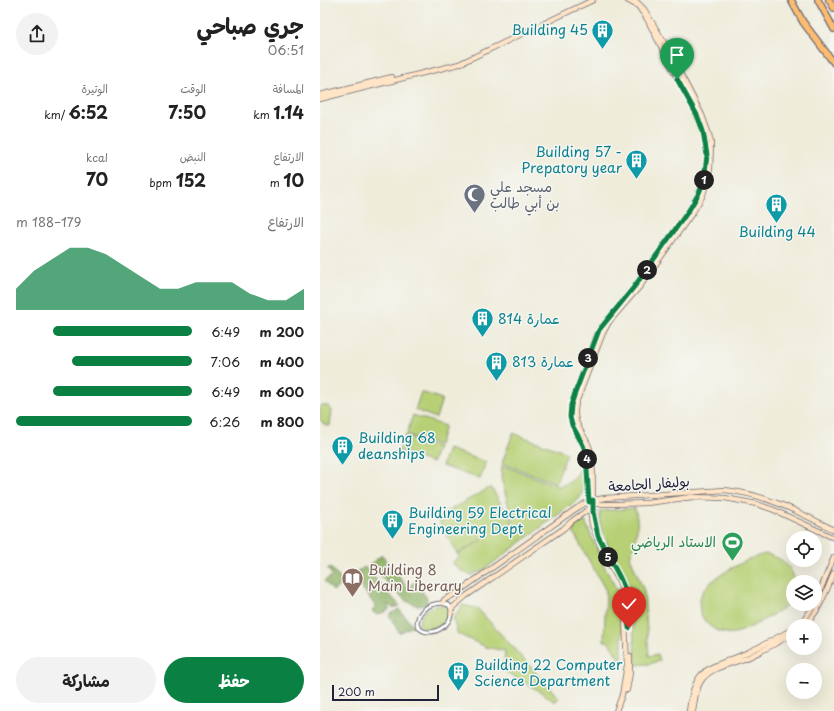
<!DOCTYPE html>
<html lang="ar">
<head>
<meta charset="utf-8">
<style>
	:root { --surface:#fff; --page:#f2f2f2; --text:#222; --muted:#767676; --accent:#0b8043 }
	body { margin:0; font-family:"Playpen Sans","Playpen Sans Arabic",sans-serif; background:var(--page); color:var(--text); direction:rtl; height:100vh; display:flex; flex-direction:column; font-size:15px; white-space:nowrap }
	* { box-sizing:border-box; margin:0 }
	p { font-size:13px; color:var(--muted) }
	.icon { flex:none; width:22px; height:22px; fill:none; stroke:currentColor; stroke-width:2; stroke-linecap:round; stroke-linejoin:round }
	.map { position:relative; flex:1; overflow:hidden; direction:ltr }
	.panel { display:flex; flex-direction:column; background:var(--surface); width:320px }
	.panel>* { flex:none }
	.tools { position:absolute; left:466px; top:531px; display:grid; gap:8px }
	.tools a { display:grid; place-items:center; width:36px; height:36px; border-radius:50%; background:var(--surface); box-shadow:0 4px 16px #0002; font-size:20px }
	.scale { position:absolute; left:12px; bottom:10px; width:107px; box-sizing:border-box; padding-left:4px; border:2px solid #22223b; border-top:0; font-size:11px; line-height:14px; white-space:nowrap; color:#22223b; -webkit-text-stroke:3px #f6f6f2; paint-order:stroke }
	.pin { position:absolute; display:grid; place-items:center; width:34px; height:34px; color:#fff; margin:-41px -17px; border-radius:50% 50% 50% 0; rotate:-45deg; box-shadow:0 0 4px #0007 }
	.pin .icon { rotate:45deg }
	.km { position:absolute; width:20px; height:20px; margin:-10px; border-radius:50%; background:#222; color:#fff; font-size:11px; line-height:20px; text-align:center }
	.round { display:grid; place-items:center; flex:none; width:42px; height:42px; border-radius:21px; background:var(--page) }
	.overview { display:flex; align-items:center; justify-content:space-between; height:68px; padding:0 16px }
	h1 { font-size:22px; font-weight:700; line-height:30px }
	.stats { display:grid; grid-template-columns:repeat(3,1fr); gap:6px; height:68px; padding:4px 16px }
	.stats div { display:grid; align-content:center }
	.stats b { font-size:17px; font-weight:700 }
	.stats small { font-size:11px; font-weight:400 }
	.stats p { font-size:11px }
	.chart { height:112px; padding:8px 16px }
	.chart p { display:flex; justify-content:space-between }
	.chart svg { width:100%; height:72px; margin-top:4px; fill:var(--accent); opacity:.7 }
	.cta { display:flex; gap:8px; margin-top:auto; padding:8px 16px }
	.cta a { flex:1; height:46px; border-radius:24px; background:var(--accent); color:#fff; font-size:16px; font-weight:700; line-height:46px; text-align:center }
	.cta a+a { background:var(--page); color:var(--text) }
	ul { padding:0 16px; list-style:none; font-size:13px }
	li { display:grid; grid-template-columns:64px 48px 1fr; align-items:center; height:30px }
	li i { height:10px; border-radius:5px; background:var(--accent) }
	main { display:flex; flex:1; min-height:0 }
	.map>svg:first-child { display:block }
</style>
</head>
<body>
<main>
<div class="map">
<svg width="514" height="711" viewBox="0 0 514 711">
	<rect width="100%" height="100%" fill="#f6f6f2"/>
	<filter id="ink" filterUnits="userSpaceOnUse"><feTurbulence type="fractalNoise" baseFrequency=".025" numOctaves="2"/><feDisplacementMap in="SourceGraphic" scale="8" xChannelSelector="R" yChannelSelector="G"/><feConvolveMatrix kernelMatrix="1 2 1 2 8 2 1 2 1" color-interpolation-filters="sRGB"/></filter>
	<filter id="wash" filterUnits="userSpaceOnUse"><feTurbulence type="fractalNoise" baseFrequency=".012" numOctaves="4" result="noise"/><feDisplacementMap in="SourceGraphic" scale="16" xChannelSelector="R" yChannelSelector="G"/><feGaussianBlur stdDeviation="0.9" result="paint"/><feColorMatrix in="noise" values="0 0 0 0 0 0 0 0 0 0 0 0 0 0 0 0 0 1.4 0 .05"/><feComposite in="paint" operator="in"/></filter>
	<g filter="url(#wash)">
		<rect width="100%" height="100%" fill="#efecda"/>
		<path fill="#b7d075" stroke="#6c7958" d="M 101,392 L 122,399 L 116,418 L 95,410 Z
			M 0,405 L 8,406 L 12,410 L 10,426 L 5,425 L 0,420 Z
			M 93,415 L 125,426 L 119,445 L 87,434 Z
			M 193,433 L 247,453 L 236,483 L 182,463 Z
			M 85,435 L 118,447 L 112,463 L 79,451 Z
			M 128,449 L 166,462 L 160,479 L 122,466 Z
			M 263,462 L 263,491 L 259,499 L 162,571 L 151,575 L 140,570 L 132,563 L 139,557 L 138,554 L 162,540 L 137,554 L 117,517 L 171,487 L 192,523 L 193,522 L 181,478 L 182,465 L 238,486 C 254,483 257,476 263,462 Z
			M 315,508 C 320,527 316,539 310,557 L 324,591 L 329,656 L 338,654 L 340,660 L 330,664 L 316,665 L 310,590 L 289,548 L 280,525 L 280,511 Z
			M 265,521 L 284,566 L 298,592 L 302,613 L 302,663 L 288,641 L 284,641 L 286,591 L 251,528 Z
			M 445,554 C 461,557 472,565 475,582 L 473,582 C 473,595 473,598 464,608 C 451,615 432,628 419,632 C 396,639 371,617 382,593 C 388,579 429,557 445,554 Z
			M 120,605 C 147,608 109,644 99,623 C 100,612 109,606 120,605 Z
			M 142,605 L 157,608 L 239,698 L 235,702 L 219,691 L 173,664 L 184,664 L 185,651 L 166,647 L 138,634 L 133,619 Z"/>
		<path fill="#91b266" stroke="#5a6a50" d="M 62,555 L 87,587 L 95,582 L 107,598 L 106,605 L 98,606 L 86,601 L 49,565 Z
			M 10,567 L 24,583 L 13,591 L 4,581 L 12,576 L 8,568 Z
			M 45,567 L 80,606 L 72,608 L 68,604 L 69,610 L 57,615 L 52,611 L 56,607 L 37,581 L 33,574 Z
			M 79,609 L 93,626 L 79,633 L 69,615 Z"/>
	</g>
	<g filter="url(#ink)">
		<g fill="none" stroke-linecap="round" stroke-linejoin="round">
			<defs>
				<path id="street" d="M 121,603 L 129,605 C 140,623 107,643 97,625 C 97,611 108,604 121,603 Z"/>
				<path id="secondary" d="M 0,95 L 72,77
					M 0,99 L 139,64 L 273,0
					M 278,535 C 276,525 273,515 273,505 C 272,487 274,469 271,452 C 266,432 251,428 256,403 L 283,333 L 289,322 L 321,285 L 373,212 L 383,195 L 390,171 L 391,143 L 389,134 L 382,115 L 344,42 L 324,9 L 315,0
					M 123,603 L 124,600 L 135,594 L 257,508 L 269,501 L 285,498 L 405,490 C 445,494 479,512 514,530
					M 495,603 L 514,557
					M 131,614 L 133,607 L 146,596 L 243,529 L 252,521 L 276,504 L 297,504 L 327,503 L 372,497 L 405,498 L 437,504 L 454,510 L 514,538
					M 477,626 L 486,617 L 495,604
					M 484,626 C 499,613 506,591 514,573
					M 307,690 L 310,673 L 310,656
					M 296,711 L 302,695 L 307,665 L 304,596 L 299,581 L 282,550 L 272,525 L 269,501 L 266,454 L 263,445 L 252,425 L 251,417 L 251,405 L 255,393 L 279,330 L 314,287 L 369,210 L 381,188 L 385,172 L 387,155 L 385,138 L 377,115 L 354,72 L 327,19 L 318,6 L 307,0
					M 369,711 C 375,664 389,670 426,653 C 442,646 458,637 473,629
					M 373,711 C 375,701 375,690 381,681 C 391,666 413,664 429,657 C 444,650 459,642 473,633"/>
				<path id="highway" d="M 471,0 L 483,22 L 514,63
					M 498,0 L 514,29
					M 509,0 L 514,8"/>
			</defs>
			<use href="#street" stroke="#6a6973" stroke-width="5"/>
			<use href="#secondary" stroke="#6a6973" stroke-width="6"/>
			<use href="#highway" stroke="#6a6973" stroke-width="8"/>
			<use href="#street" stroke="#fff" stroke-width="3"/>
			<use href="#secondary" stroke="#ffe4c6" stroke-width="4.5"/>
			<use href="#highway" stroke="#febc70" stroke-width="5.5"/>
		</g>
	</g>
	<g fill="none" stroke-linecap="round" stroke-linejoin="round" filter="url(#ink)">
		<defs>
			<path id="route" d="M 309,628 L 306,592 L 300,578 L 278,536 L 273,512 L 273,500 L 269,502 L 266,454 L 263,445 L 252,425 L 250,417 L 251,405 L 255,393 L 279,330 L 314,287 L 369,210 L 379,193 L 384,181 L 387,155 L 383,131 L 377,115 L 357,79"/>
		</defs>
		<use href="#route" stroke="#fff" stroke-width="8"/>
		<use href="#route" stroke="#0b8043" stroke-width="5"/>
	</g>
	<defs>
		<symbol id="building-pin" viewBox="-11 -11 22 30"><path d="M0 17L-7.5 6A9.5 9.5 0 1 1 7.5 6Z" fill="#0f9aa8" stroke="#f6f6f2"/><path d="M-4-6H4V6H1V3H-1V6H-4ZM-2.5-4.3h1.7v1.8h-1.7ZM.8-4.3h1.7v1.8H.8ZM-2.5-1h1.7V.8h-1.7ZM.8-1h1.7V.8H.8Z" fill="#fff"/></symbol>
		<symbol id="mosque-pin" viewBox="-11 -11 22 30"><path d="M0 17L-7.5 6A9.5 9.5 0 1 1 7.5 6Z" fill="#6b7280" stroke="#f6f6f2"/><path d="M3.5-4.9A6 6 0 1 0 3.5 4.9A5 5 0 1 1 3.5-4.9Z" fill="#fff"/></symbol>
		<symbol id="stadium-pin" viewBox="-11 -11 22 30"><path d="M0 17L-7.5 6A9.5 9.5 0 1 1 7.5 6Z" fill="#2e9e5b" stroke="#f6f6f2"/><path d="M0-5a6.5 5 0 1 0 0 10a6.5 5 0 1 0 0-10ZM-3.5-1.8h7v3.6h-7Z" fill="#fff"/></symbol>
		<symbol id="library-pin" viewBox="-11 -11 22 30"><path d="M0 17L-7.5 6A9.5 9.5 0 1 1 7.5 6Z" fill="#8d6e63" stroke="#f6f6f2"/><path d="M-6-4Q-3-5.5-.7-3.5V5Q-3 3-6 4ZM6-4Q3-5.5 .7-3.5V5Q3 3 6 4Z" fill="#fff"/></symbol>
	</defs>
	<g fill-rule="evenodd">
		<use href="#building-pin" x="270" y="18" width="25" height="34"/>
		<use href="#building-pin" x="304" y="148" width="25" height="34"/>
		<use href="#mosque-pin" x="142" y="182" width="25" height="34"/>
		<use href="#building-pin" x="444" y="192" width="25" height="34"/>
		<use href="#building-pin" x="150" y="306" width="25" height="34"/>
		<use href="#building-pin" x="164" y="350" width="25" height="34"/>
		<use href="#building-pin" x="10" y="434" width="25" height="34"/>
		<use href="#building-pin" x="60" y="508" width="25" height="34"/>
		<use href="#stadium-pin" x="400" y="530" width="25" height="34"/>
		<use href="#library-pin" x="20" y="566" width="25" height="34"/>
		<use href="#building-pin" x="126" y="660" width="25" height="34"/>
	</g>
	<g text-anchor="middle" stroke-width="3" stroke-linejoin="round" paint-order="stroke">
		<g font-size="14" fill="#0d838f" stroke="#f6f6f2" text-anchor="start">
			<text x="268" y="35" text-anchor="end">Building 45</text>
			<text x="302" y="157" text-anchor="end">Building 57 -<tspan x="302" dy="16">Prepatory year</tspan></text>
			<text x="457" y="237" text-anchor="middle">Building 44</text>
			<text x="178" y="324">عمارة 814</text>
			<text x="192" y="367">عمارة 813</text>
			<text x="38" y="443">Building 68<tspan x="38" dy="16">deanships</tspan></text>
			<text x="88" y="518">Building 59 Electrical<tspan x="88" dy="16">Engineering Dept</tspan></text>
			<text x="154" y="670">Building 22 Computer<tspan x="154" dy="16">Science Department</tspan></text>
		</g>
		<g font-size="14" fill="#5b616d" stroke="#f6f6f2" text-anchor="start">
			<text x="170" y="192">مسجد علي<tspan x="170" dy="16">بن أبي طالب</tspan></text>
		</g>
		<g font-size="14" fill="#22223b" stroke="#f6f6f2">
			<text transform="translate(329 484) rotate(-4)" y="5">بوليفار الجامعة</text>
		</g>
		<g font-size="14" fill="#27864d" stroke="#f6f6f2" text-anchor="end">
			<text x="396" y="547">الاستاد الرياضي</text>
		</g>
		<g font-size="14" fill="#785e54" stroke="#f6f6f2" text-anchor="start">
			<text x="48" y="575">Building 8<tspan x="48" dy="16">Main Liberary</tspan></text>
		</g>
	</g>
</svg>
<div class="tools">
<a><svg class="icon" aria-label="locate" viewBox="0 0 24 24"><circle cx="12" cy="12" r="6"/><path d="M12 2v4M12 18v4M2 12h4M18 12h4"/></svg></a>
<a><svg class="icon" aria-label="layers" viewBox="0 0 24 24"><path d="M12 4l9 5-9 5-9-5zM3 14l9 5 9-5"/></svg></a>
<a>+</a>
<a>−</a>
</div>
<div class="scale">200 m</div>
<div class="pin" style="left:357px;top:79px;background:#1e9e55"><svg class="icon" aria-label="arrive" viewBox="0 0 24 24"><path d="M6 21V4h12l-3 4 3 4H6"/></svg></div>
<div class="pin" style="left:309px;top:628px;background:#d93025"><svg class="icon" aria-label="check" viewBox="0 0 24 24"><path d="M5 12l5 5 9-10"/></svg></div>
<b class="km" style="left:384px;top:180px">1</b>
<b class="km" style="left:327px;top:270px">2</b>
<b class="km" style="left:268px;top:358px">3</b>
<b class="km" style="left:267px;top:459px">4</b>
<b class="km" style="left:288px;top:557px">5</b>
</div>
<section class="panel">
<div class="overview"><div><h1>جري صباحي</h1><p>06:51</p></div><a class="round"><svg class="icon" aria-label="share" viewBox="0 0 24 24"><path d="M12 15V3M7 8l5-5 5 5M5 13v7h14v-7"/></svg></a></div>
<div class="stats">
<div><p>المسافة</p><b>1.14<small> km</small></b></div>
<div><p>الوقت</p><b>7:50</b></div>
<div><p>الوتيرة</p><b>6:52<small> /km</small></b></div>
</div>
<div class="stats">
<div><p>الارتفاع</p><b>10<small> m</small></b></div>
<div><p>النبض</p><b>152<small> bpm</small></b></div>
<div><p>kcal</p><b>70</b></div>
</div>
<div class="chart"><p><span>الارتفاع</span>179–188 m</p>
<svg viewBox="0 0 160 44" preserveAspectRatio="none"><path d="M0 44V31L10 20L20 13L30 6L40 6L50 10L60 17L70 24L80 31L90 31L100 27L110 27L120 27L130 34L140 38L150 38L160 31V44z"/></svg>
</div>
<ul>
<li><b>200 m</b>6:49<i style="width:79%"></i></li>
<li><b>400 m</b>7:06<i style="width:68%"></i></li>
<li><b>600 m</b>6:49<i style="width:79%"></i></li>
<li><b>800 m</b>6:26<i style="width:100%"></i></li>
</ul>
<div class="cta"><a>حفظ</a><a>مشاركة</a></div>
</section>
</main>
</body>
</html>
